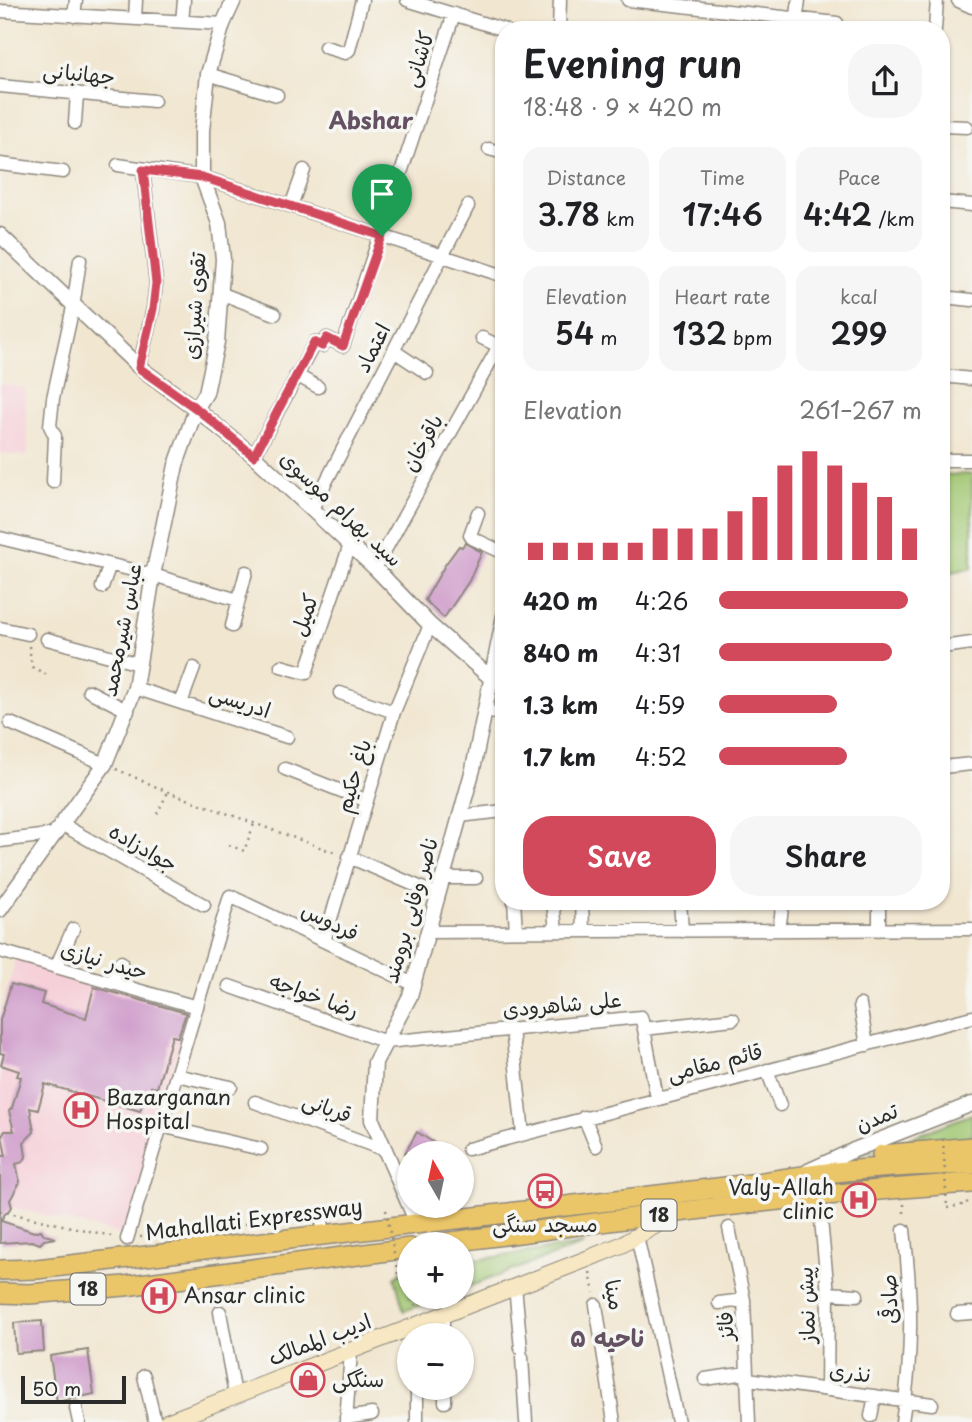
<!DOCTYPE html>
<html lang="en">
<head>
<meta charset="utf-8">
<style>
	:root { --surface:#fff; --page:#f6f6f6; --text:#202124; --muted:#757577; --accent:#d1495b }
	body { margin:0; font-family:"Playpen Sans","Playpen Sans Arabic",sans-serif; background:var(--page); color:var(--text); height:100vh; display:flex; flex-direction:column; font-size:26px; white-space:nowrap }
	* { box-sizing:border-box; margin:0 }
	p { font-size:23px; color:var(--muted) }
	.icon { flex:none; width:38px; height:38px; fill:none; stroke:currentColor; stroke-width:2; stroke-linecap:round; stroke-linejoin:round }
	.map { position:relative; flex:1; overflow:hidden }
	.panel { position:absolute; left:495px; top:21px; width:455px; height:889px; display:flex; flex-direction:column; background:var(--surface); border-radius:28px; box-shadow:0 2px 5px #0004 }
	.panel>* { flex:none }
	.needle { width:46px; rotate:351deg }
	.tools { position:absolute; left:397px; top:1141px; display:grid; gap:14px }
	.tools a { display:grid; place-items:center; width:77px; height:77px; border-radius:50%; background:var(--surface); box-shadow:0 2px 5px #0004; font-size:35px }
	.scale { position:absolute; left:21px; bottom:18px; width:105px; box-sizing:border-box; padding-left:7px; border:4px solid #2b2b2b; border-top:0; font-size:19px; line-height:24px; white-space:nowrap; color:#2b2b2b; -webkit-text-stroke:5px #f6f6f2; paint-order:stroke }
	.pin { position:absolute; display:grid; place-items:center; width:60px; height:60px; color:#fff; margin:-72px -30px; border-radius:50% 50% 50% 0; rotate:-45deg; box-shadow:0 0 7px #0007 }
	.pin .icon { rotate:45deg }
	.round { display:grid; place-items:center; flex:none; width:74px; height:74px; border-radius:28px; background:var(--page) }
	.summary { display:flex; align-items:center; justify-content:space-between; height:119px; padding:0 28px }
	h1 { font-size:38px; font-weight:600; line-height:52px }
	.stats { display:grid; grid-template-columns:repeat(3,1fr); gap:10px; height:119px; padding:7px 28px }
	.stats div { display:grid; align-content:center; border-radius:18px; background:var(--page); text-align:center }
	.stats b { font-size:30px; font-weight:600 }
	.stats small { font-size:19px; font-weight:400 }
	.stats p { font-size:19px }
	.chart { height:196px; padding:14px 28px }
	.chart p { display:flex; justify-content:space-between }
	.chart svg { width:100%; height:126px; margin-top:7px; stroke:var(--accent); stroke-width:6 }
	.button { display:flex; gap:14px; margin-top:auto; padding:14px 28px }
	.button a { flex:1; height:80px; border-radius:28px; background:var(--accent); color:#fff; font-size:28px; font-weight:600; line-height:80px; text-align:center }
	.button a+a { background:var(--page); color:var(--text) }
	ul { padding:0 28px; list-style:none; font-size:23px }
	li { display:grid; grid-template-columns:112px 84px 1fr; align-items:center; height:52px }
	li i { height:18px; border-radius:9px; background:var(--accent) }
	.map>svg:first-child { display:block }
</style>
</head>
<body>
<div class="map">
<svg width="972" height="1422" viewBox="0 0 972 1422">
	<rect width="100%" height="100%" fill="#f6f6f2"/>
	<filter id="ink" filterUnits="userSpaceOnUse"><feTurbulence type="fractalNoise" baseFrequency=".0143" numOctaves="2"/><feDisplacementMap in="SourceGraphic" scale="14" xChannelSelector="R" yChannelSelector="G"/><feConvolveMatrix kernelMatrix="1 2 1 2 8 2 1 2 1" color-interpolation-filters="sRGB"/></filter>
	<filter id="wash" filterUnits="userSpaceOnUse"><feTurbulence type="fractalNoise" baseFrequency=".00686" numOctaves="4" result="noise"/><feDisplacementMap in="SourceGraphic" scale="28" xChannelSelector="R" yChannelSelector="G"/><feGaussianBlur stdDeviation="1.57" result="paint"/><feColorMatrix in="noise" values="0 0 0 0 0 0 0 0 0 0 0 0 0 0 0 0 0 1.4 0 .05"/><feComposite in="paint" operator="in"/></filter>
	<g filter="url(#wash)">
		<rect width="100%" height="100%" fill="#f1e6d0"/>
		<path fill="#f6cfd8" d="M 0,383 L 25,389 L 28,456 L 0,453 Z
			M 16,959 L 190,1009 L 126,1236 L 0,1204 L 0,1015 Z"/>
		<path fill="#a1c772" stroke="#66794e" stroke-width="2" d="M 972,474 L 972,568 L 942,574 L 942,475 Z
			M 972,1114 L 972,1139 L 931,1142 L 853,1155 L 875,1151 Z
			M 584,1244 L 462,1289 L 462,1262 Z
			M 409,1269 L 410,1297 L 442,1297 L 404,1311 L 395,1278 L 403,1270 Z"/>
		<g id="blocks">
			<path fill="#cd98c9" d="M 465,543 L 482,552 L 469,581 L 444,618 L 425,600 L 445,565 L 459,546 L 462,547 Z
				M 11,984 L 44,993 L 41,1004 L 86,1018 L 94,987 L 186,1013 L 178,1037 L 172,1036 L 157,1088 L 151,1087 L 148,1096 L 145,1095 L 140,1111 L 45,1084 L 38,1110 L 30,1108 L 34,1132 L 24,1142 L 26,1157 L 23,1162 L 16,1164 L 20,1182 L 10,1200 L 12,1207 L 4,1215 L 1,1221 L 34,1232 L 41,1230 L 44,1235 L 56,1238 L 44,1240 L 40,1244 L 32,1241 L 0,1243 L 0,1156 L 6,1156 L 2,1136 L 5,1131 L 14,1131 L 9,1111 L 12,1108 L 21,1077 L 17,1076 L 19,1071 L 1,1065 L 4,1054 L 0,1053 L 0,1020 Z
				M 417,1132 L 450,1153 L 405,1153 Z
				M 42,1321 L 44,1351 L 16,1353 L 14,1323 Z
				M 88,1350 L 94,1394 L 57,1402 L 50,1356 Z"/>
		</g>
	</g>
	<g filter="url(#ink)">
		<use href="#blocks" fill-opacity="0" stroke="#8e887e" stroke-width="2"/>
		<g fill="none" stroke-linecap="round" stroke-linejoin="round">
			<defs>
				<path id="minor" d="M 407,0 L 505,30
					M 628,0 L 837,23
					M 0,11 L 223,24
					M 74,16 L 76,0
					M 135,19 L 136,0
					M 182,22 L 184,0
					M 559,30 L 560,0
					M 795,30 L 799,0
					M 935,30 L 937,0
					M 325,47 L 345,53 L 349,50 L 362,0
					M 208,74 L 277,95
					M 0,86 L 154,101
					M 75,123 L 77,93
					M 942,126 L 967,127
					M 489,149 L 504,153
					M 0,164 L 63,172
					M 118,165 L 202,177 L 504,276
					M 942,202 L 972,205
					M 291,206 L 304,170
					M 220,293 L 275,314
					M 942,297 L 972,300
					M 482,338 L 499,346
					M 394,351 L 427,373
					M 139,367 L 153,309 L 156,283 L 143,170
					M 296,375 L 318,387
					M 942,376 L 972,379
					M 254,456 L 315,342 L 322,346 L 327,338 L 343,346 L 454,14
					M 942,460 L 972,460
					M 53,482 L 55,436 L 50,426 L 53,398 L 73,307 L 80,260
					M 312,509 L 468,206
					M 478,513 L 470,535 L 472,538 L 504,553
					M 0,538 L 153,575 L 238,600
					M 375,568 L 504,337
					M 102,587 L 110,564
					M 232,626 L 246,572
					M 0,628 L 28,634
					M 47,639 L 139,664
					M 942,647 L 972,643
					M 281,666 L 306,673 L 350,545
					M 135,688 L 287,737
					M 89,691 L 128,711
					M 340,693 L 394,712
					M 181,703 L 194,668
					M 485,712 L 504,713
					M 10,723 L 105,764
					M 942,767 L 972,764
					M 285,769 L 367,801
					M 459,816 L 504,811
					M 63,825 L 204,905
					M 0,841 L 57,834
					M 349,857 L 438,895
					M 443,878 L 476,878
					M 514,901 L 516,931
					M 553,901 L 556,931
					M 582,901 L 583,931
					M 680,901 L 682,931
					M 879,901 L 879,930
					M 779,930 L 783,901
					M 427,932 L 972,929
					M 324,941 L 394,712 L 430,625
					M 0,951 L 197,1007
					M 56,967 L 73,929
					M 112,983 L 121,962
					M 229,986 L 386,1042 L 641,1017 L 644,1029 L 733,1019
					M 860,1005 L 867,1045
					M 512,1029 L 523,1134
					M 644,1029 L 657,1098
					M 767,1070 L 780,1105
					M 176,1075 L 231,1087
					M 255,1102 L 385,1150
					M 584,1117 L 596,1146
					M 161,1126 L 261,1149
					M 468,1149 L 972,1017
					M 321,1214 L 324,1235
					M 821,1220 L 828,1293 L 827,1390
					M 729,1228 L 744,1300 L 749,1422
					M 637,1236 L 678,1422
					M 127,1239 L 230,896 L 413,984
					M 515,1286 L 521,1349
					M 828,1293 L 857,1295
					M 719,1303 L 744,1300
					M 596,1305 L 614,1422
					M 220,1312 L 235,1395
					M 957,1314 L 972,1313
					M 443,1316 L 443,1335
					M 522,1357 L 526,1422
					M 144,1376 L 155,1422
					M 705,1379 L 747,1373
					M 748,1379 L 932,1404
					M 445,1388 L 445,1402
					M 76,1408 L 79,1422
					M 871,1416 L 875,1396
					M 346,1418 L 372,1414
					M 346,1422 L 351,1351
					M 417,1422 L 417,1388
					M 902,1422 C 913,1354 912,1298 904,1230"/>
				<path id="tertiary" d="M 959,0 L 972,6
					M 0,235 L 139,367 L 196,409 L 254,456 L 375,568 L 430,625 L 492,679
					M 0,910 L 105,764 L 135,688 L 153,575 L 176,465 L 196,409 L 206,393 L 217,342 L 223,259 L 219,223 L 202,177 L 202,131 L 208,74 L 223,24 L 234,0
					M 808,1171 L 854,1150 L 972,1104
					M 417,1223 L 372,1120 L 375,1062 L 410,996 L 473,769 L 504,616"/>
				<path id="secondary" d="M 167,1422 L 587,1259 L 621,1245 L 676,1214"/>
				<path id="trunk" d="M 882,1155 L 972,1147
					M 436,1244 C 614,1221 792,1194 972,1183
					M 0,1270 L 37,1269 L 751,1184 C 824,1171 898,1165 972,1164
					M 0,1293 L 29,1294 L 125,1286 L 410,1248"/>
			</defs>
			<use href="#minor" stroke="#8e887e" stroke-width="15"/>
			<use href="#tertiary" stroke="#8e887e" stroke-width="17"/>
			<use href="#secondary" stroke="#8e887e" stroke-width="18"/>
			<use href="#trunk" stroke="#8e887e" stroke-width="22"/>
			<path stroke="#8e887e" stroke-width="2.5" stroke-dasharray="2 5" stroke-linecap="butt" d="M 29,646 L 32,667 L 47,675
				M 116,769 L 168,792 L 336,853
				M 157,814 L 168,792
				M 229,845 L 244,851 L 254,824
				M 904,1204 L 904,1218
				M 947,1208 L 967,1204 L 967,1200
				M 0,1211 L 116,1237
				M 334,1212 L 350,1210
				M 140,1237 L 307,1216
				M 405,1266 L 410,1287
				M 590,1272 L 594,1293
				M 413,1297 L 417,1310"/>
			<use href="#minor" stroke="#fff" stroke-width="12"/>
			<use href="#tertiary" stroke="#fff" stroke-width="14"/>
			<use href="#secondary" stroke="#f7e8c3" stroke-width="16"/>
			<use href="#trunk" stroke="#ebc669" stroke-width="19"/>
			<path stroke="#8e887e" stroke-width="2.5" stroke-dasharray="2 5" stroke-linecap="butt" d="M 943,1139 L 947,1208
				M 386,1210 L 399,1280"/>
		</g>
	</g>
	<g fill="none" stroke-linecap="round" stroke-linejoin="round" filter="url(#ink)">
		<defs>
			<path id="route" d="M 143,170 L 202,177 L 382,236 L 343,346 L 327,338 L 322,346 L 314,342 L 254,456 L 197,409 L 139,368 L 153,309 L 156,283 Z"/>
		</defs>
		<use href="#route" stroke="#fff" stroke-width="14"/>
		<use href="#route" stroke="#d1495b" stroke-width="9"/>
	</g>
	<defs>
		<symbol id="hospital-ring" viewBox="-11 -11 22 22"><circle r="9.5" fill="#f6f6f2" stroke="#d1495b" stroke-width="1.5"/><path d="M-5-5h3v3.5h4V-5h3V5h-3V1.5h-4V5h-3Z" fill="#d1495b"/></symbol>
		<symbol id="bus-ring" viewBox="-11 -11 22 22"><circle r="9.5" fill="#f6f6f2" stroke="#d1495b" stroke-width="1.5"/><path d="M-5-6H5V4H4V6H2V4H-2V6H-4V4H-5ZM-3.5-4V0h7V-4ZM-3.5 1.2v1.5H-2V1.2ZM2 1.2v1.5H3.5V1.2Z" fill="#d1495b"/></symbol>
		<symbol id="shop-ring" viewBox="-11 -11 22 22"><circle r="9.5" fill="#f6f6f2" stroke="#d1495b" stroke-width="1.5"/><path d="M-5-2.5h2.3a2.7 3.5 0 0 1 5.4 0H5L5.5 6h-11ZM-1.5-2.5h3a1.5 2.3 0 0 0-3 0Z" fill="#d1495b"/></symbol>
	</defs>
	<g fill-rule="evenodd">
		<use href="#hospital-ring" x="62" y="1091" width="38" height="38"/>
		<use href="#bus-ring" x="526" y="1172" width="38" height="38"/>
		<use href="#hospital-ring" x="840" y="1181" width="38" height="38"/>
		<use href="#hospital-ring" x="140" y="1277" width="38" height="38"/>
		<use href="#shop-ring" x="289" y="1361" width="38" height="38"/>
	</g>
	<g text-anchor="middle" stroke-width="7" stroke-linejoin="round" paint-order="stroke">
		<g fill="#f6f6f2" stroke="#686867" stroke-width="2">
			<rect x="641.5" y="1199.5" width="35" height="31" rx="5"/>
			<rect x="70.5" y="1273.5" width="35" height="31" rx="5"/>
		</g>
		<g font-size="19" font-weight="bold" fill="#2b2b2b">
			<text x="659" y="1222">18</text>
			<text x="88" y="1296">18</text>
		</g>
		<g font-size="21" fill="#2b2b2b" stroke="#f6f6f2">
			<text transform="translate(419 59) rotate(-72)" y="7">کاشانی</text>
			<text transform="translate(79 74) rotate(6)" y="7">جهانبانی</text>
			<text transform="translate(195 306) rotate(-86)" y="7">تقوی شیرازی</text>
			<text transform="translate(373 348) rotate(-63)" y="7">اعتماد</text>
			<text transform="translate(423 443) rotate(-61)" y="7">باقرخان</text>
			<text transform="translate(341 509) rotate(43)" y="7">سید بهرام موسوی</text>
			<text transform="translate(305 615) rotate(-71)" y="7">کمیل</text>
			<text transform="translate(122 630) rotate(-79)" y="7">عباس شیرمحمد</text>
			<text transform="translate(240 702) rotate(18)" y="7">ادریسی</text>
			<text transform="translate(354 776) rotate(-73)" y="7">باغ حکیم</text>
			<text transform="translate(143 848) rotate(30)" y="7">جوادزاده</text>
			<text transform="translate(411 910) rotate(-74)" y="7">ناصر وفایی برومند</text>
			<text transform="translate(330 922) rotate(26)" y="7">فردوس</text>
			<text transform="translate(104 961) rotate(16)" y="7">حیدر نیازی</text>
			<text transform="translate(314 996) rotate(20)" y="7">رضا خواجه</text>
			<text transform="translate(562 1005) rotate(-5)" y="7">علی شاهرودی</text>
			<text transform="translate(715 1063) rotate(-14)" y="7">قائم مقامی</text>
			<text transform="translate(327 1108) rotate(20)" y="7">قربانی</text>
			<text transform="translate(877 1118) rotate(-22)" y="7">تمدن</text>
			<text transform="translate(254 1220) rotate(-7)" y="7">Mahallati Expressway</text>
			<text transform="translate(614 1295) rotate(80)" y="7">مینا</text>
			<text transform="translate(890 1299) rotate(-92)" y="7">صادقی</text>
			<text transform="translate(807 1305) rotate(-92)" y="7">پیش نماز</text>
			<text transform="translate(726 1326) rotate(-93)" y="7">فائز</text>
			<text transform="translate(320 1340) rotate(-21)" y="7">ادیب الممالک</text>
			<text transform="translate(850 1373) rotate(7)" y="7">نذری</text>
		</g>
		<g font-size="21" fill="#2b2b2b" stroke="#f6f6f2" text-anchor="start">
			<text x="106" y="1105">Bazarganan<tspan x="106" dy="24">Hospital</tspan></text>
			<text x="834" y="1195" text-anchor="end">Valy-Allah<tspan x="834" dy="24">clinic</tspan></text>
			<text x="545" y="1232" text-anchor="middle">مسجد سنگی</text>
			<text x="184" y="1303">Ansar clinic</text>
			<text x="332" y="1387">سنگکی</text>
		</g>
		<g font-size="23" font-weight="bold" fill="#645162" stroke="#f6f6f2">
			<text x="371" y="129">Abshar</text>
		</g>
		<g font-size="24" font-weight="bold" fill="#645162" stroke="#f6f6f2">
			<text x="607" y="1347">ناحیه ۵</text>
		</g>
	</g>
</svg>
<div class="tools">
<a><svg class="needle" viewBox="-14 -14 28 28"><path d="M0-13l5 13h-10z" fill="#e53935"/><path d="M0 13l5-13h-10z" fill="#757577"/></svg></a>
<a>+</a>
<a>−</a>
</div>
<div class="scale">50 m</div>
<div class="pin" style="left:382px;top:236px;background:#1e9e55"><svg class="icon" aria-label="arrive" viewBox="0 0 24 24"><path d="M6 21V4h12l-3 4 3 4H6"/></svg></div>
<section class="panel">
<div class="summary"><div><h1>Evening run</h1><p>18:48 · 9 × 420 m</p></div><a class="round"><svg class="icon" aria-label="share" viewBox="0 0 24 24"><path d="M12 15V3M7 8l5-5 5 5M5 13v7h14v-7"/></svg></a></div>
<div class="stats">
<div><p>Distance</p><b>3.78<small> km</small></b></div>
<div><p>Time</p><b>17:46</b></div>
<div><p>Pace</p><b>4:42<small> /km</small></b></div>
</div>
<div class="stats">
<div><p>Elevation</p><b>54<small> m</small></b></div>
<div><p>Heart rate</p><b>132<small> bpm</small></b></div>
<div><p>kcal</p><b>299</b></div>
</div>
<div class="chart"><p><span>Elevation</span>261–267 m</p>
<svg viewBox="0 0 160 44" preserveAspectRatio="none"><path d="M5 44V38M15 44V38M25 44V38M35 44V38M45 44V38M55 44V33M65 44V33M75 44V33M85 44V27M95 44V22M105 44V11M115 44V6M125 44V11M135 44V17M145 44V22M155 44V33"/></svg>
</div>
<ul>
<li><b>420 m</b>4:26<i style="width:93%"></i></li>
<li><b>840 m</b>4:31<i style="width:85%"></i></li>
<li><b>1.3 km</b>4:59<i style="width:58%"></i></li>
<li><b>1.7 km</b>4:52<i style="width:63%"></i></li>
</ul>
<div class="button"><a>Save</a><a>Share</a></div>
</section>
</div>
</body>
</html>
